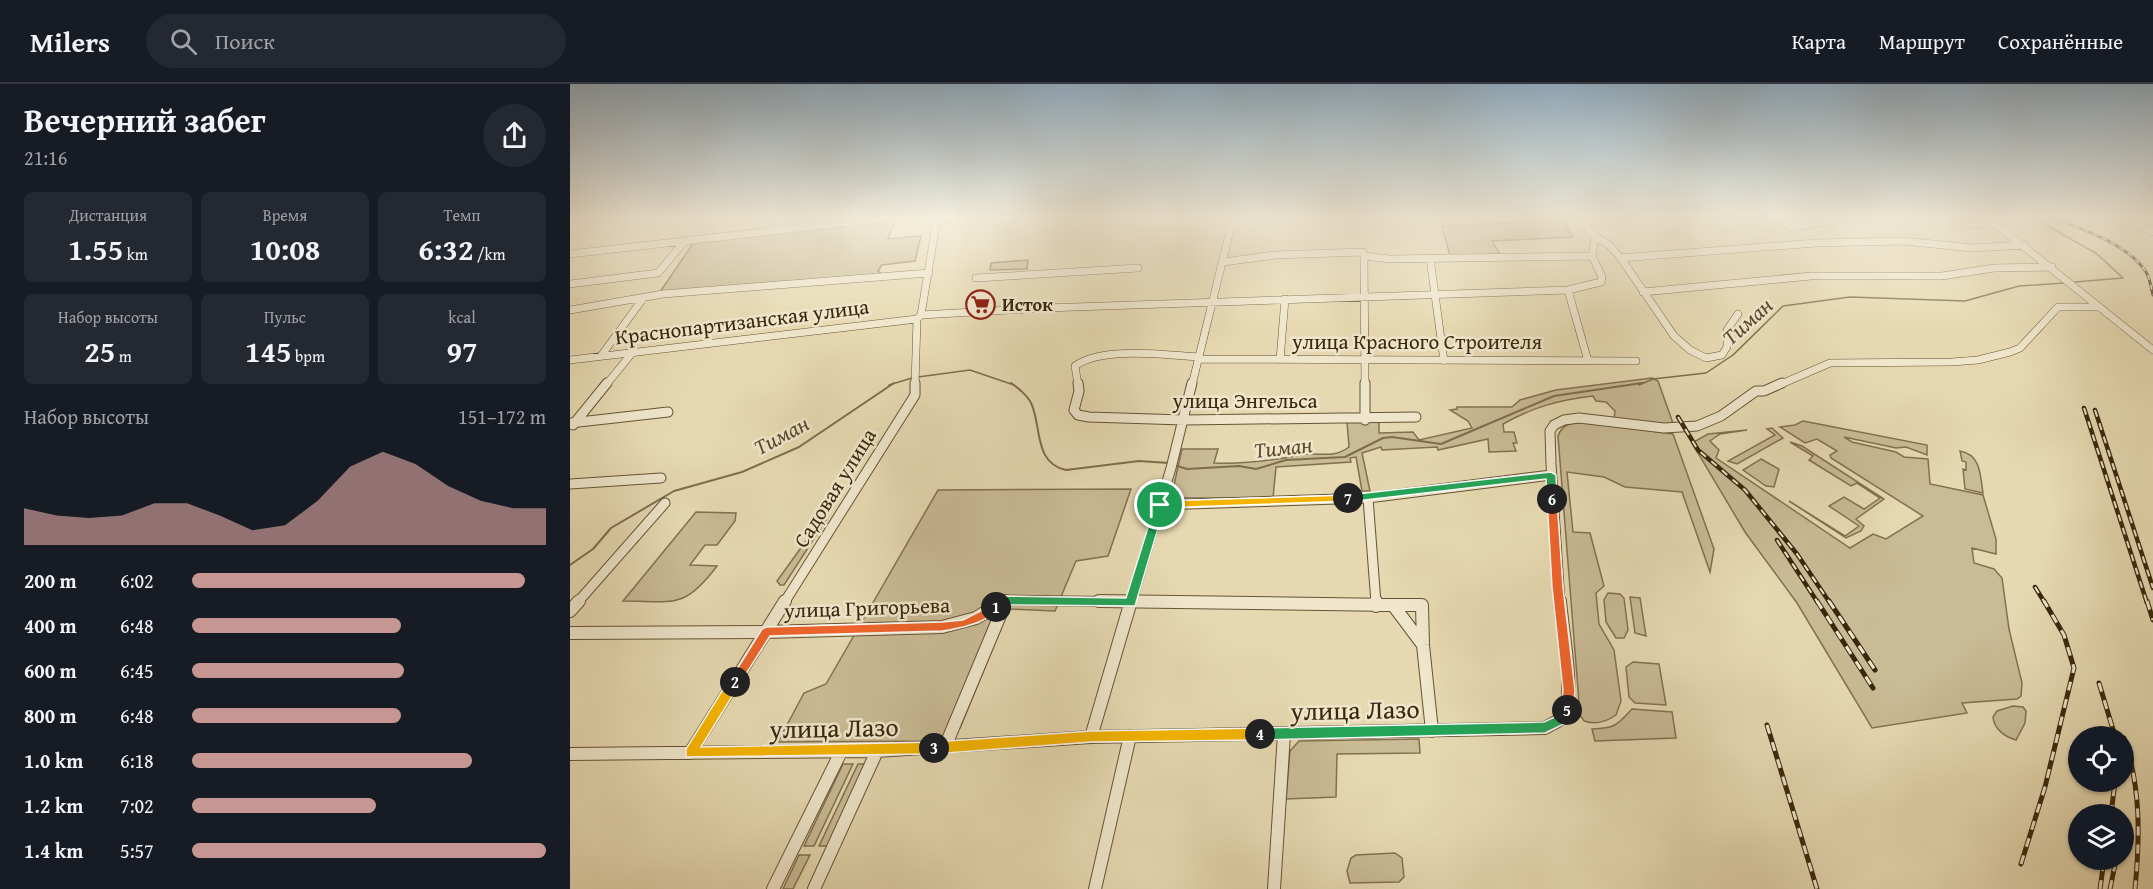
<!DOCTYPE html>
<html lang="ru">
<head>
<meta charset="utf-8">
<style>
	:root { --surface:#171b24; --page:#242831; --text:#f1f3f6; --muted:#9ea1a6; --line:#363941; --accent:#c59692 }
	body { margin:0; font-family:"Gentium Book Plus",serif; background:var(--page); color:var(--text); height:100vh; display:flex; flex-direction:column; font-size:22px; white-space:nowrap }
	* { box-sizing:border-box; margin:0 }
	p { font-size:20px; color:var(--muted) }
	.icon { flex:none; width:33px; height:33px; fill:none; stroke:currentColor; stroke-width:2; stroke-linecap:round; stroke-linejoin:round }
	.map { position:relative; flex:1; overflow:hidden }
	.sheet { display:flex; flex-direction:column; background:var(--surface); width:570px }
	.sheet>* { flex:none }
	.controls { position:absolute; left:1498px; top:642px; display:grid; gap:12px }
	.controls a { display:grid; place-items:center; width:66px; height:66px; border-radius:50%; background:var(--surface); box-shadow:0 2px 4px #0004; font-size:30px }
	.pin { position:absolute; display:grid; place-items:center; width:51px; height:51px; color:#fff; margin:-26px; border:3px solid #fff; border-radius:50%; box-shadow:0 2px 6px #0007 }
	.km { position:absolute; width:30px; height:30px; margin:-15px; border-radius:50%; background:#222; color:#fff; font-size:16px; line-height:30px; text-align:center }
	.round { display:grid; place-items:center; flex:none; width:63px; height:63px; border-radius:32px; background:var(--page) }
	.headline { display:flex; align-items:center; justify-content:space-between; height:102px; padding:0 24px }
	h1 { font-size:33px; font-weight:700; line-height:45px }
	.stats { display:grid; grid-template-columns:repeat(3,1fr); gap:9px; height:102px; padding:6px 24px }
	.stats div { display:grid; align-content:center; border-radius:9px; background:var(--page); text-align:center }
	.stats b { font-size:30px; font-weight:700 }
	.stats small { font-size:16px; font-weight:400 }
	.stats p { font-size:16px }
	.chart { height:168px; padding:12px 24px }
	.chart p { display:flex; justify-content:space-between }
	.chart svg { width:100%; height:108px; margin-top:6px; fill:var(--accent); opacity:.7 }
	ul { padding:0 24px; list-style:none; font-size:20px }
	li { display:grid; grid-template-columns:96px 72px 1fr; align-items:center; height:45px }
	li i { height:15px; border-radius:8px; background:var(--accent) }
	header { display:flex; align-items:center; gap:36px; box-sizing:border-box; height:84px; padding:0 30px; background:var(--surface); border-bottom:2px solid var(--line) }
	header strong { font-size:28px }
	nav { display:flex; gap:33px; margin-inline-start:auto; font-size:21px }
	.search { width:420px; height:54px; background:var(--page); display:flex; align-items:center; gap:15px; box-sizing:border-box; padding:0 21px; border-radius:33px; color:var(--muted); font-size:22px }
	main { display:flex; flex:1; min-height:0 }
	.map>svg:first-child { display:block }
</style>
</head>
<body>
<header>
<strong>Milers</strong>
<div class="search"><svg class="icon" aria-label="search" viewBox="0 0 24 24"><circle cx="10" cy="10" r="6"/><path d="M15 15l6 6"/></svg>Поиск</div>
<nav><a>Карта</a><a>Маршрут</a><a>Сохранённые</a></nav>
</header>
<main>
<section class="sheet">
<div class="headline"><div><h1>Вечерний забег</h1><p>21:16</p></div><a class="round"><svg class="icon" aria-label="share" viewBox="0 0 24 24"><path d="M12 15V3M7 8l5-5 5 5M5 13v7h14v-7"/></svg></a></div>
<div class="stats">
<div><p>Дистанция</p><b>1.55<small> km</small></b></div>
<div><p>Время</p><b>10:08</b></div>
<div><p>Темп</p><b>6:32<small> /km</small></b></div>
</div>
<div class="stats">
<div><p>Набор высоты</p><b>25<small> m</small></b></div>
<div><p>Пульс</p><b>145<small> bpm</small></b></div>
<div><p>kcal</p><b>97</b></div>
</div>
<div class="chart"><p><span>Набор высоты</span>151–172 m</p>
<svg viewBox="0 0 160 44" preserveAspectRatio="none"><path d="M0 44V29L10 32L20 33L30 32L40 27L50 27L60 32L70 38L80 36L90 26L100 12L110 6L120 11L130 20L140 26L150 29L160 29V44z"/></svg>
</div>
<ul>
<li><b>200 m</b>6:02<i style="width:94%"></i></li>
<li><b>400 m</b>6:48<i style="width:59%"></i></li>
<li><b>600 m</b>6:45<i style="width:60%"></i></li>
<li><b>800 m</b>6:48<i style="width:59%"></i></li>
<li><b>1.0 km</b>6:18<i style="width:79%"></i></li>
<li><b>1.2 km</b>7:02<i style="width:52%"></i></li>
<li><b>1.4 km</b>5:57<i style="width:100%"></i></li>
</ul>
</section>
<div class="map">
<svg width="1583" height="805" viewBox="0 0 1583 805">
	<rect width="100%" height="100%" fill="#e6d9b1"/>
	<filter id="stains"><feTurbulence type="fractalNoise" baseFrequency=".00333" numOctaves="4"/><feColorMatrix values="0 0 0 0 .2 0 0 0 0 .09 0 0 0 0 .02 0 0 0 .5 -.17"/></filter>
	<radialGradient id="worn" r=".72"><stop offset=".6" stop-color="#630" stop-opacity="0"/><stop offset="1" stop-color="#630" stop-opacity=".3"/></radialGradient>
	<path fill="#c9bb95" stroke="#827150" stroke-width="1.5" d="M 325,135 L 318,155 L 351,152 L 345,177 L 312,181 L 308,187 L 312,190 L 342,187 L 342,190 L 90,208 L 124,158 Z
		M 993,137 L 1003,153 L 922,157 L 930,170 L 880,172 L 872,142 Z
		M 458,176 L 457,185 L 420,186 L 421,179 Z
		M 1082,294 L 1088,297 L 1104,342 L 1044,335 L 1045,327 L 1036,318 L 1026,317 L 1023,312 C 989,316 963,323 933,340 L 934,348 L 944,348 L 947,359 L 943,359 L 946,367 L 919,368 L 918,355 L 868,366 L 867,363 L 812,366 L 811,363 L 792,369 L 800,407 L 792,407 L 786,373 L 780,374 L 781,378 L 706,383 L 703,414 L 601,414 L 612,365 L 648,365 L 644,379 C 674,380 701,377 730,371 C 748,367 762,376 779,363 L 777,338 L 809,338 L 809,349 L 843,348 L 849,356 L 902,344 L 898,337 L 880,326 L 887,325 L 887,323 L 942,323 L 950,316 L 986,306 Z
		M 1233,337 L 1357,361 L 1357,371 L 1336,363 L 1326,364 L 1274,353 L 1282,358 L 1326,368 L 1334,373 L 1358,375 L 1360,400 L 1413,411 L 1426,455 L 1426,470 L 1402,464 L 1404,479 L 1424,485 L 1432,494 L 1439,545 L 1452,599 L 1451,612 L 1447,615 L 1392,619 L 1397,629 L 1302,644 L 1227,519 L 1175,448 L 1122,359 L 1138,350 L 1177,346 L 1150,350 L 1140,357 L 1149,366 L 1146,374 L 1280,464 L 1303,450 L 1316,455 L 1353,432 L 1261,374 L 1260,371 L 1267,367 L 1247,355 L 1235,359 L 1210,343 L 1225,341 Z
		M 1019,338 L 1103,350 L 1144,465 L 1140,488 L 1112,408 L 1055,403 L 1034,393 L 997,388 L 1003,448 L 1020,449 L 1034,502 L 1026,509 L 1029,540 L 1044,566 L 1051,617 L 1046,631 C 1036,638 1025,641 1014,637 L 1010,631 L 988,352 C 993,337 1007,339 1019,338 Z
		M 1202,344 L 1213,354 L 1167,380 L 1158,377 L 1205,351 L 1197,345 Z
		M 1220,358 L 1232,362 L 1314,415 L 1286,435 L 1294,442 L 1291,447 L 1276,454 L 1219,417 L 1275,452 L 1289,442 L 1259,422 L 1274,413 L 1294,425 L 1310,414 L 1287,399 L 1281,402 L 1239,376 L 1243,372 Z
		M 1390,367 C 1411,371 1410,390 1413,409 L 1395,405 L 1393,385 L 1396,386 L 1396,378 L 1392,377 Z
		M 1191,375 L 1209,385 L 1204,403 L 1196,402 L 1173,386 Z
		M 561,405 L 538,472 L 506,477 L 485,527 L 439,525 L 390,644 L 377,645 L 372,657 L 208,658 L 234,609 L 256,600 L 368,406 Z
		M 126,428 L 166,429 L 165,437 L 147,461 L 135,461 L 120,481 L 147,482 C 114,526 104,517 53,517 Z
		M 251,436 L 256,436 L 214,501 L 210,501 L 207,497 Z
		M 1038,509 L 1050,510 L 1054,514 L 1058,546 L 1054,554 L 1046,554 L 1036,538 L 1034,516 Z
		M 1060,513 L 1070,514 L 1076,552 L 1065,549 Z
		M 1063,578 L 1089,580 L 1096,621 L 1065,619 L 1059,613 L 1056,583 Z
		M 1443,622 L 1453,623 L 1456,627 L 1455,639 L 1446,656 C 1435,653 1424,645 1423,633 L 1427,627 Z
		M 1062,625 L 1102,628 L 1106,654 L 1025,657 L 1022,645 C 1046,644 1047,641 1062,625 Z
		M 849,655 L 850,669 L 767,670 L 766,713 L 716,715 L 720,667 L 729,657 Z
		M 273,680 L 283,680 L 244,762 L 234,762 Z
		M 288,680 L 299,680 L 261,762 L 249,762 Z
		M 825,769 L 832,774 L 834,793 L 829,798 L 780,799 L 777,787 L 781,774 L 786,771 Z
		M 229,771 L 240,771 L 223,805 L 213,805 Z"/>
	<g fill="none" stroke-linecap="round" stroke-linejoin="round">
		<path stroke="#7e6d4d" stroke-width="1.5" d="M 1464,134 L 1527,170 L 1553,194 L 1505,198
			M 348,293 L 400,286 L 444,301
			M 319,301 L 342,294
			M 1069,301 L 1083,295 L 1136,289 L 1163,271 L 1213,222 L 1280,213 L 1395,217 L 1449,202 L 1494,199"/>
		<path stroke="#7e6d4d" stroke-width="2" d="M 441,299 C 447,303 458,312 461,319 C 472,341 463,379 496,386 L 569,377 L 599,379
			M 604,381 L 617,385 L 669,382 L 686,385 L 716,376 L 775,373 L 813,354 L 822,353 L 871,360 L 984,312 L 1072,299
			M 0,481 L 23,465 L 41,444 L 104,407 L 172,388 L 229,363 L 324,299"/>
		<defs>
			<path id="minor-far2" d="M 697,134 L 867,134
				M 1009,134 L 1024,152 L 1038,160 L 1050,173 L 1104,252 L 1120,266 L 1136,274 L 1152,271 L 1157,263 L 1157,246 L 1168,230
				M 1209,134 L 1221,143 L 1281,134
				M 1390,134 L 1401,141 L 1426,140
				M 1418,134 L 1583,266
				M 1545,134 L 1583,148
				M 366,137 L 393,134
				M 0,147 L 9,139 L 24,134
				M 0,170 L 316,134
				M 794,172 L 795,301
				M 860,174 L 874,277
				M 1050,174 L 1246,159 L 1334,157 L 1402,164 L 1455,161
				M 653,178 L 705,171 L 793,168 L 794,172 L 820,175 L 1022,172
				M 406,194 L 568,184
				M 0,200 L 88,189 L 113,159
				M 998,206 L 1018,277
				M 1073,208 L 1241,192 L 1372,192 L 1424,184 L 1482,183
				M 0,226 L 93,210 L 359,189
				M 351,231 L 475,224 L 998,206 L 1031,198 L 1032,193 L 1022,172 L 1025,153
				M 31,272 L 72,216
				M 628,275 L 1066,277
				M 0,276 L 347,235
				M 710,276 L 715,215
				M 36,301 L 62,269
				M 345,301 L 347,235 L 351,231 L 367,134
				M 508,301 L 505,282 C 532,262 596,271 629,273
				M 622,301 L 663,134
				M 1209,301 L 1260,279 L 1382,278 L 1408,276 L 1440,268 L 1450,264 L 1488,223 L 1528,223"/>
			<path id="minor-far1" d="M 508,299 L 509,307 L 504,326 L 508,331 L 519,333 L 614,336 L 846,333
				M 795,299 L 795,336
				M 0,339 L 98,328
				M 3,341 L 37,299
				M 0,400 L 91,394
				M 798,414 L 806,519
				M 590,421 L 798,414 L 981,391
				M 7,519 L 95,419
				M 214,519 L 345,311 L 345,299
				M 432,519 L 436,516 L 645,519
				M 435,519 L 436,516
				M 561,519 L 601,384 L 622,299
				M 990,519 L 981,380 L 980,347 L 984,341 L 994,336 L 1009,334 L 1094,344 L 1127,342 L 1151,332 L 1186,307 L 1194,307 L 1212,299"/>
			<path id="minor" d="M 529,517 L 823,521 L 853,561
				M 806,517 L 806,522
				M 823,521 L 852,521 L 853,561 L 862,647
				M 0,527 L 9,517
				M 0,549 L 196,548 L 372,543 L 406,534 L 434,517
				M 521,653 L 561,517
				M 375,663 L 436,517
				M 120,669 L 215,517
				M 0,670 L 307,667 L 521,653 L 975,644 C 981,640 991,637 994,631 C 1005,610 992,543 990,517
				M 203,805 L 271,668
				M 244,805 L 307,667
				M 525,805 L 560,652
				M 704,805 L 714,650"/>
		</defs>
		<use href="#minor-far2" stroke="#655435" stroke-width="8"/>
		<use href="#minor-far1" stroke="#655435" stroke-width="11"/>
		<use href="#minor" stroke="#655435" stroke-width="14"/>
		<use href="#minor-far2" stroke="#efe6cc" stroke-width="7"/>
		<use href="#minor-far1" stroke="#efe6cc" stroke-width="9"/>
		<use href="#minor" stroke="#efe6cc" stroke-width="12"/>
		<defs>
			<path id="rail-far2" d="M 1486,134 C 1515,147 1558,160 1576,188 C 1580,195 1581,203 1583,211"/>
			<path id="rail-far1" d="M 1514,324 L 1577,519
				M 1525,326 L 1583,504
				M 1108,333 L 1128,366 L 1175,406 L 1227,470 L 1260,519
				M 1207,456 L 1248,519
				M 1465,503 L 1475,519"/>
			<path id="rail" d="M 1247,517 L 1303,604
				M 1259,517 L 1305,586
				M 1577,517 L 1583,536
				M 1529,599 L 1545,652
				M 1197,641 L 1247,805
				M 1554,654 C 1571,704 1570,753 1565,805
				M 1541,730 L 1545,698
				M 1451,780 L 1475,703 L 1504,584 L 1494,551 L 1474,517
				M 1530,805 L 1534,776
				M 1540,805 L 1546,776"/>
		</defs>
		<use href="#rail-far2" stroke="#3a270c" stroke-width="3"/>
		<use href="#rail-far1" stroke="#3a270c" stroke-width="4.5"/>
		<use href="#rail" stroke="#3a270c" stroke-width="5"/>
		<use href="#rail-far2" stroke="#efe6cc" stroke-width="1.5" stroke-dasharray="5" stroke-linecap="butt"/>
		<use href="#rail-far1" stroke="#efe6cc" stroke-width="2" stroke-dasharray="7" stroke-linecap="butt"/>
		<use href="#rail" stroke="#efe6cc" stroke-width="3" stroke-dasharray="9" stroke-linecap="butt"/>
	</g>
	<linearGradient id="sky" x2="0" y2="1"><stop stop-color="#90aabc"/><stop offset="0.54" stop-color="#f4eedc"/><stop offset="1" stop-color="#f4eedc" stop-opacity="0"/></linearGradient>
	<rect width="1583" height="247" fill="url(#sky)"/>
	<path fill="#22a559" stroke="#fff" stroke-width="1.5" d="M 590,417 L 595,421 L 565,522 L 438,521 L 430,526 L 422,526 L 422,520 L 436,512 L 556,514 L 585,421 Z"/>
	<path fill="#f0652b" stroke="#fff" stroke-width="1.5" d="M 426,519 L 430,520 L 430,526 C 412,539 394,544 372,547 L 200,552 L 169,601 L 160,601 L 159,598 L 192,545 L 196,543 L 372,538 L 393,536 Z"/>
	<path fill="#f5b400" stroke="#fff" stroke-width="1.5" d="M 165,593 L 171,598 L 131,663 L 364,658 L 370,664 L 364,670 L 116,673 L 116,665 L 160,594 Z"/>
	<path fill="#f5b400" stroke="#fff" stroke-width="1.5" d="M 690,644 L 696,650 L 690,656 L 521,658 L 364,670 L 358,664 L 364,658 L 521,647 Z"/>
	<path fill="#22a559" stroke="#fff" stroke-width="1.5" d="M 997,620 L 1003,626 L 998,638 L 975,649 L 690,656 L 684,650 L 690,644 L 974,638 L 989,631 L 992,622 Z"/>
	<path fill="#f0652b" stroke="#fff" stroke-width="1.5" d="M 982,411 L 987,415 L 993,503 L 1005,606 L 1003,626 L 997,631 L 991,626 L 993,606 L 982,503 L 977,415 Z"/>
	<path fill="#22a559" stroke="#fff" stroke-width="1.5" d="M 981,388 L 986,391 L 987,415 L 982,418 L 977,415 L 976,395 L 778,418 L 773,414 L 778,411 Z"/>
	<path fill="#f5b400" stroke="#fff" stroke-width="1.5" d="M 778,411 L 781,412 L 781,417 L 590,424 L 585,421 L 590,417 Z"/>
	<defs>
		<symbol id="supermarket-ring" viewBox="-11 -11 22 22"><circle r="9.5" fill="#efe6cc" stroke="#8f2418" stroke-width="1.5"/><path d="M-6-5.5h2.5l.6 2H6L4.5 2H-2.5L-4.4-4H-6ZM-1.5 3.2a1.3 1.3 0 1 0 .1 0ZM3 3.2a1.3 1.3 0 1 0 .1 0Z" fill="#8f2418"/></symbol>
	</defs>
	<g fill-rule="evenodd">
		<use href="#supermarket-ring" x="394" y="204" width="33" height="33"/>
	</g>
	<g text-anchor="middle" stroke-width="5" stroke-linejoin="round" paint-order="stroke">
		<g font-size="18" font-weight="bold" fill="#3a270c" stroke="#efe6cc" text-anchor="start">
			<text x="432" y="227">Исток</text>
		</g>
		<g font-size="21" fill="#3a270c" stroke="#efe6cc">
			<text transform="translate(172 238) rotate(-7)" y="7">Краснопартизанская улица</text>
			<text x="847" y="265">улица Красного Строителя</text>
			<text x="675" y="324">улица Энгельса</text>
			<text transform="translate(265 404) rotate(-58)" y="7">Садовая улица</text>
			<text transform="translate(297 524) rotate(-2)" y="7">улица Григорьева</text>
		</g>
		<g font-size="22" font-style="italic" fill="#5c4a2d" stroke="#efe6cc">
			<text transform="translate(1177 237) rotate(-42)" y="8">Тиман</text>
			<text transform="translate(211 351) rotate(-28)" y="8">Тиман</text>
			<text transform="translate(713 363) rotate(-6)" y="8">Тиман</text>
		</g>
		<g font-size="26" fill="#3a270c" stroke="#efe6cc">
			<text transform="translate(785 626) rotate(-1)" y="9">улица Лазо</text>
			<text transform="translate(264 644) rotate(-1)" y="9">улица Лазо</text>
		</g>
	</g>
	<rect width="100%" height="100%" filter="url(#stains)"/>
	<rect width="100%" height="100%" fill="url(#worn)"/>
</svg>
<div class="controls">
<a><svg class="icon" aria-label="locate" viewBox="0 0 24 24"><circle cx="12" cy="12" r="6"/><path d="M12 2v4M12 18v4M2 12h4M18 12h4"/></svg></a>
<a><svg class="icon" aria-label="layers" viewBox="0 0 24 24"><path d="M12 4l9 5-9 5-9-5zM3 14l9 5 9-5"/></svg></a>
</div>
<div class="pin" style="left:590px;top:421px;background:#1e9e55"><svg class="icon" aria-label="arrive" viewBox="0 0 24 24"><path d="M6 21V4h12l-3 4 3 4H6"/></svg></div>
<b class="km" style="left:426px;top:523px">1</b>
<b class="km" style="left:165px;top:598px">2</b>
<b class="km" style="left:364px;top:664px">3</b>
<b class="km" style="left:690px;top:650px">4</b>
<b class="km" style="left:997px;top:626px">5</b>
<b class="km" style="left:982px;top:415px">6</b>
<b class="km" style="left:778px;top:414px">7</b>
</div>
</main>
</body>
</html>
